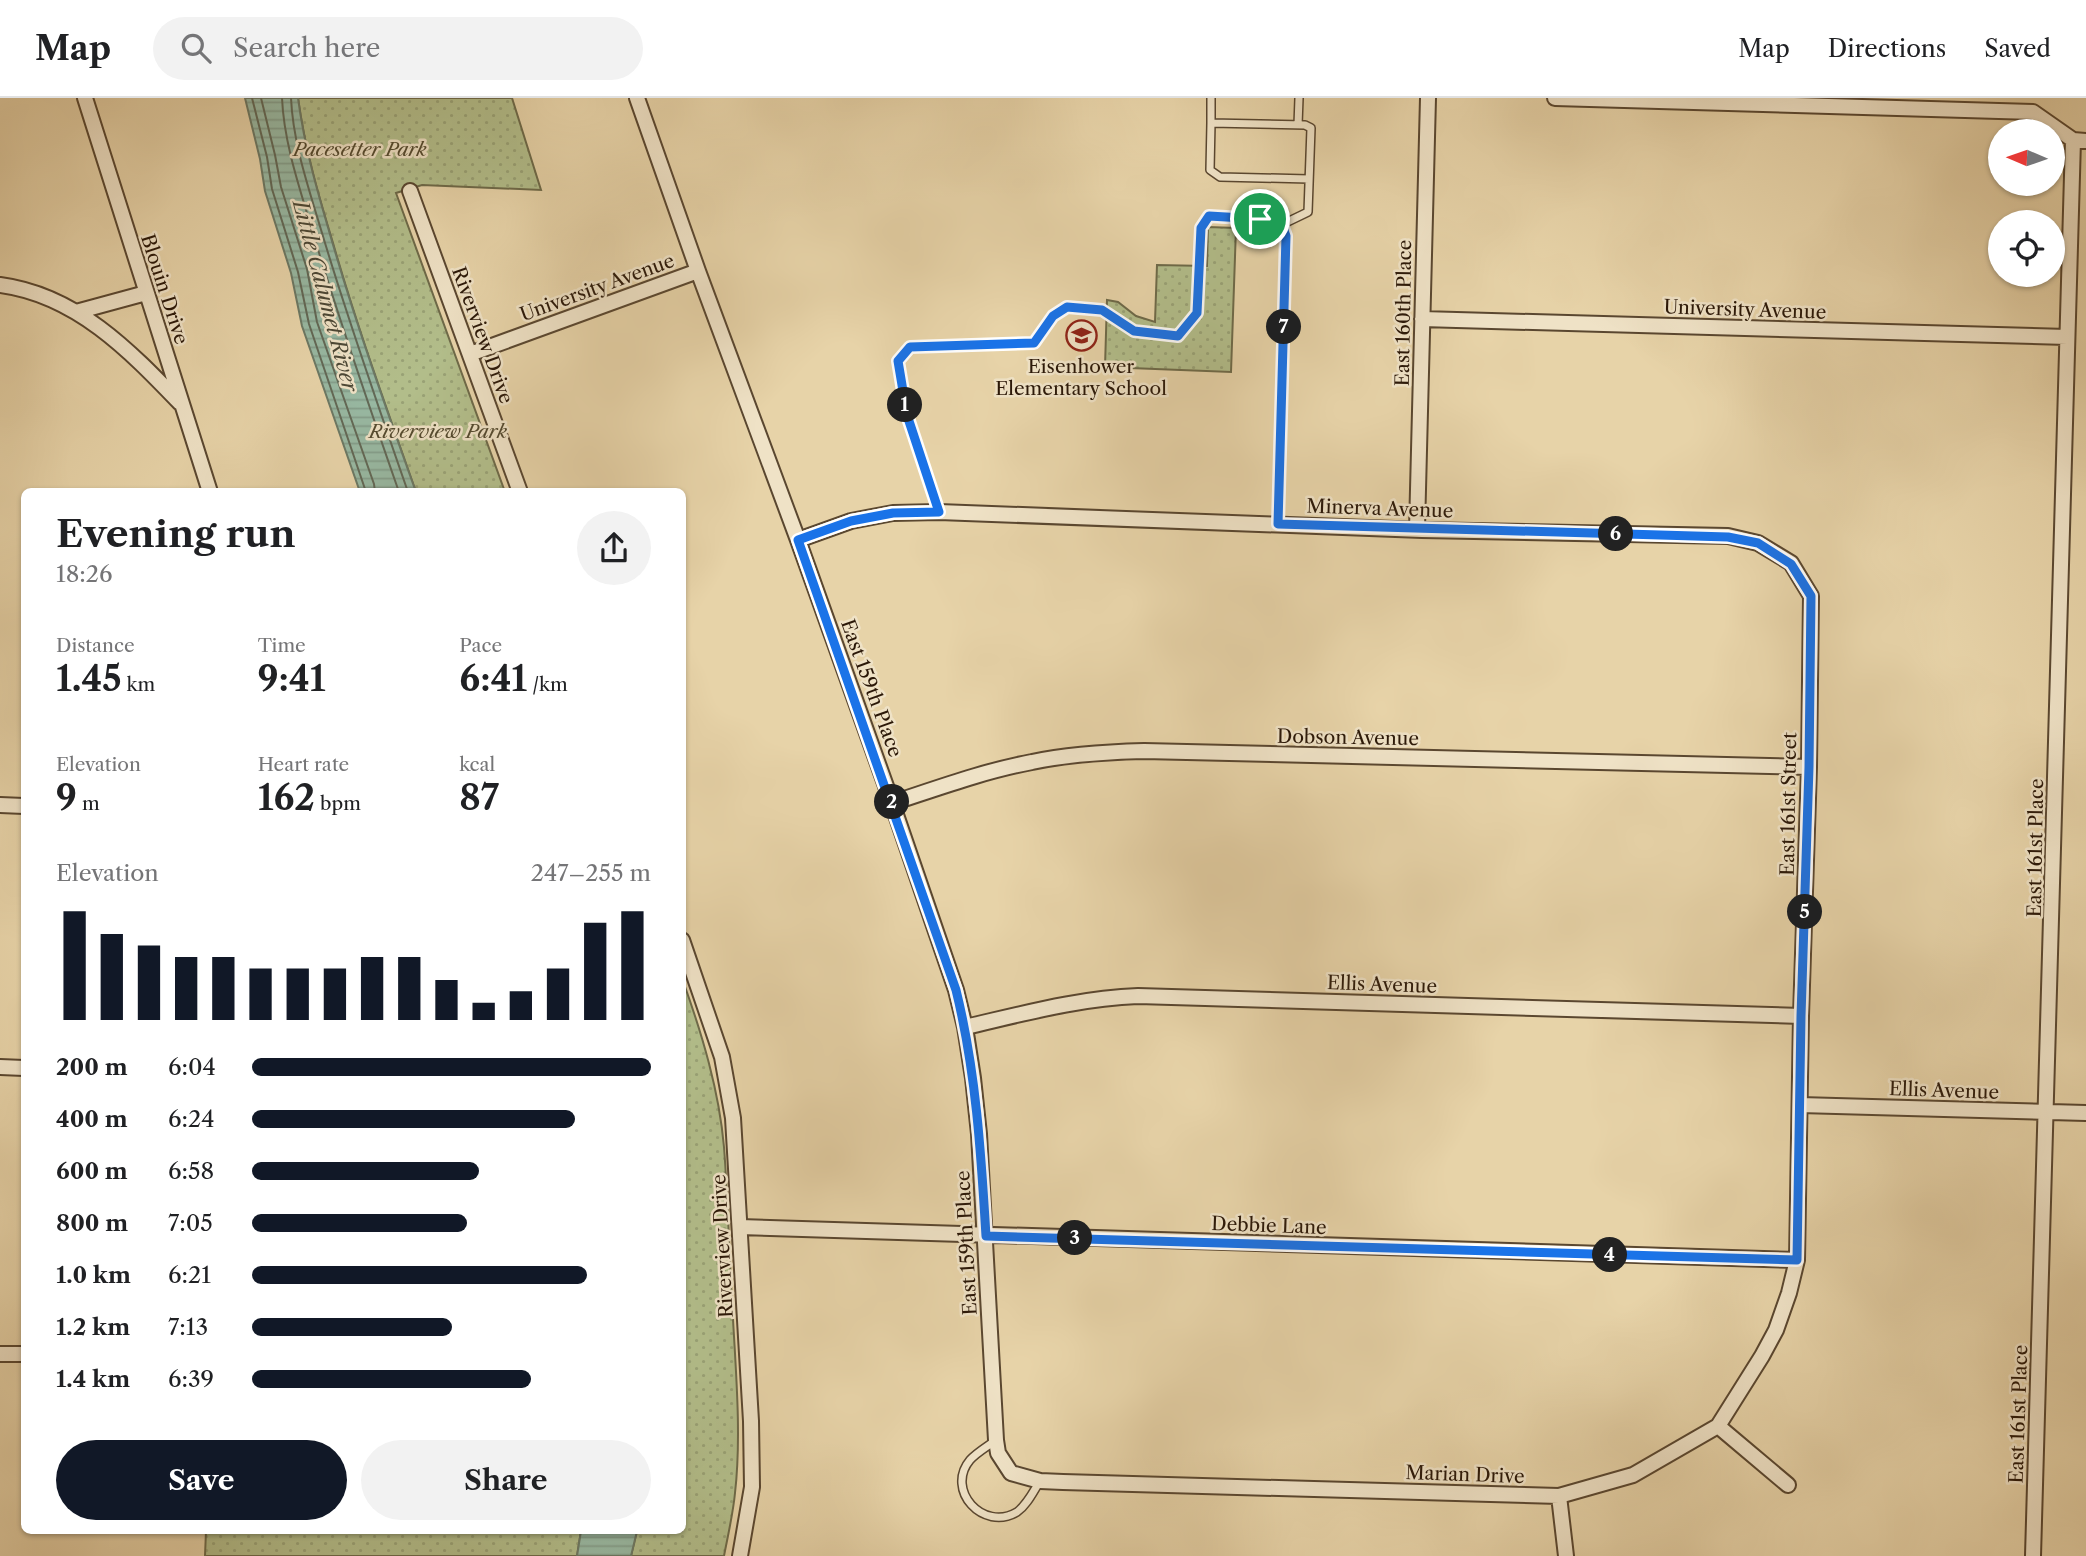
<!DOCTYPE html>
<html lang="en">
<head>
<meta charset="utf-8">
<style>
	:root { --surface:#fff; --page:#f2f2f2; --text:#202124; --muted:#757577; --line:#e0e0e0; --accent:#111827 }
	body { margin:0; font-family:"Libre Caslon Text",serif; background:var(--page); color:var(--text); height:100vh; display:flex; flex-direction:column; font-size:26px; white-space:nowrap }
	* { box-sizing:border-box; margin:0 }
	p { font-size:23px; color:var(--muted) }
	.icon { flex:none; width:38px; height:38px; fill:none; stroke:currentColor; stroke-width:2; stroke-linecap:round; stroke-linejoin:round }
	.map { position:relative; flex:1; overflow:hidden }
	.side { position:absolute; left:21px; top:390px; width:665px; height:1046px; display:flex; flex-direction:column; background:var(--surface); border-radius:10px; box-shadow:0 2px 5px #0004 }
	.side>* { flex:none }
	.needle { width:46px; rotate:272deg }
	.controls { position:absolute; left:1988px; top:21px; display:grid; gap:14px }
	.controls a { display:grid; place-items:center; width:77px; height:77px; border-radius:50%; background:var(--surface); box-shadow:0 2px 5px #0004; font-size:35px }
	.pin { position:absolute; display:grid; place-items:center; width:60px; height:60px; color:#fff; margin:-30px; border:4px solid #fff; border-radius:50%; box-shadow:0 2px 7px #0007 }
	.km { position:absolute; width:35px; height:35px; margin:-18px; border-radius:50%; background:#222; color:#fff; font-size:19px; line-height:35px; text-align:center }
	.round { display:grid; place-items:center; flex:none; width:74px; height:74px; border-radius:37px; background:var(--page) }
	.head { display:flex; align-items:center; justify-content:space-between; height:119px; padding:0 35px }
	h1 { font-size:38px; font-weight:700; line-height:52px }
	.figures { display:grid; grid-template-columns:repeat(3,1fr); gap:10px; height:119px; padding:7px 35px }
	.figures div { display:grid; align-content:center }
	.figures b { font-size:35px; font-weight:700 }
	.figures small { font-size:19px; font-weight:400 }
	.figures p { font-size:19px }
	.chart { height:196px; padding:14px 35px }
	.chart p { display:flex; justify-content:space-between }
	.chart svg { width:100%; height:126px; margin-top:7px; stroke:var(--accent); stroke-width:6 }
	.button { display:flex; gap:14px; margin-top:auto; padding:14px 35px }
	.button a { flex:1; height:80px; border-radius:42px; background:var(--accent); color:#fff; font-size:28px; font-weight:700; line-height:80px; text-align:center }
	.button a+a { background:var(--page); color:var(--text) }
	ul { padding:0 35px; list-style:none; font-size:23px }
	li { display:grid; grid-template-columns:112px 84px 1fr; align-items:center; height:52px }
	li i { height:18px; border-radius:9px; background:var(--accent) }
	header { display:flex; align-items:center; gap:42px; box-sizing:border-box; height:98px; padding:0 35px; background:var(--surface); border-bottom:2px solid var(--line) }
	header strong { font-size:33px }
	nav { display:flex; gap:38px; margin-inline-start:auto; font-size:24px }
	.search { width:490px; height:63px; background:var(--page); display:flex; align-items:center; gap:18px; box-sizing:border-box; padding:0 24px; border-radius:38px; color:var(--muted); font-size:26px }
	.map>svg:first-child { display:block }
</style>
</head>
<body>
<header>
<strong>Map</strong>
<div class="search"><svg class="icon" aria-label="search" viewBox="0 0 24 24"><circle cx="10" cy="10" r="6"/><path d="M15 15l6 6"/></svg>Search here</div>
<nav><a>Map</a><a>Directions</a><a>Saved</a></nav>
</header>
<div class="map">
<svg width="2086" height="1458" viewBox="0 0 2086 1458">
	<defs>
		<pattern id="park-dots" width="8" height="8" patternUnits="userSpaceOnUse" patternTransform="scale(1.75)"><rect width="8" height="8" fill="#b2bd8a"/><path d="M2 2h.1M6 6h.1" fill="none" stroke="#99a276" stroke-width="1.8" stroke-linecap="round"/></pattern>
		<pattern id="water-rules" width="6" height="5" patternUnits="userSpaceOnUse" patternTransform="scale(1.75)"><rect width="6" height="5" fill="#98b9a3"/><path d="M0 2.5h6" fill="none" stroke="#839e8b"/></pattern>
	</defs>
	<rect width="100%" height="100%" fill="#e7d3a8"/>
	<filter id="stains"><feTurbulence type="fractalNoise" baseFrequency=".00286" numOctaves="4"/><feColorMatrix values="0 0 0 0 .2 0 0 0 0 .09 0 0 0 0 .02 0 0 0 .5 -.17"/></filter>
	<radialGradient id="worn" r=".72"><stop offset=".6" stop-color="#630" stop-opacity="0"/><stop offset="1" stop-color="#630" stop-opacity=".3"/></radialGradient>
	<path fill="url(#park-dots)" stroke="#6e6a49" stroke-width="2" d="M 298,0 L 512,0 L 541,92 L 422,87 L 396,95 L 505,394 L 416,394 C 387,311 357,229 333,145 C 318,96 305,51 298,0 Z
		M 1208,129 L 1236,130 L 1231,274 L 1105,269 L 1107,202 L 1118,204 L 1136,218 L 1155,224 L 1157,167 L 1207,168 Z
		M 683,883 C 702,936 719,992 724,1049 C 728,1100 729,1152 732,1203 C 735,1264 742,1335 735,1395 C 733,1416 728,1437 724,1458 L 631,1458 L 637,1433 L 682,1433 Z
		M 206,1433 L 581,1433 L 577,1458 L 205,1458 Z"/>
	<path fill="url(#water-rules)" stroke="#6c7965" stroke-width="2" d="M 245,0 L 298,0 C 305,53 319,99 334,150 C 358,232 387,313 416,394 L 360,394 L 302,228 L 291,175 L 265,93 L 260,61 Z
		M 581,1433 L 637,1433 L 631,1458 L 577,1458 Z"/>
	<g fill="none" stroke-linecap="round" stroke-linejoin="round">
		<path stroke="#626856" stroke-width="2" d="M 252,0 L 267,59 L 272,91 L 298,174 L 309,226 L 366,394
			M 261,0 L 275,57 L 281,89 L 307,171 L 317,224 L 374,386 L 375,394
			M 282,0 C 284,46 300,91 313,135 C 339,222 369,308 399,394
			M 291,0 C 293,46 309,91 322,135 C 348,222 378,308 408,394"/>
		<defs>
			<path id="lane" d="M 1211,0 L 1211,25 L 1305,27 L 1311,30 L 1308,114 L 1281,127
				M 1211,25 L 1210,72 L 1220,79 L 1309,81
				M 1298,27 L 1299,0
				M 939,414 L 907,317 L 898,263 L 910,249 L 1034,245 L 1053,218 L 1067,209 L 1102,212 L 1134,233 L 1179,238 L 1197,215 L 1201,130 L 1209,118 L 1260,121 L 1281,127 L 1286,138 L 1278,426
				M 996,1342 C 988,1348 976,1355 970,1362 C 945,1392 983,1434 1017,1414 C 1027,1407 1033,1394 1040,1383"/>
			<path id="street" d="M 85,0 L 210,394
				M 637,0 L 698,173 L 798,442 L 892,705 L 956,892 L 965,929 L 973,980 L 979,1036 L 996,1342 L 998,1355 L 1011,1375 L 1040,1383 L 1063,1384 L 1559,1398 L 1633,1377 L 1718,1328 L 1762,1258 L 1776,1232 L 1789,1195 L 1797,1162 L 1801,918 L 1809,669 L 1811,498 L 1791,465 L 1758,445 L 1728,438 L 1422,432 L 939,414 L 893,415 L 851,423 L 798,442
				M 1555,0 L 2033,14 L 2073,42 L 2086,43
				M 410,93 L 520,394
				M 0,187 C 76,197 129,252 180,305
				M 76,214 L 146,195
				M 1422,221 L 2067,239
				M 470,256 L 698,173
				M 1417,431 L 1428,0
				M 892,705 C 938,690 984,673 1032,664 C 1069,656 1106,654 1144,653 L 1809,669
				M 0,707 L 24,708
				M 682,842 L 722,959 L 733,1020 L 751,1323 L 752,1389 L 740,1458
				M 965,929 C 1022,916 1080,900 1138,898 L 1801,918
				M 0,969 L 24,970
				M 1800,1007 L 2086,1015
				M 740,1129 L 1797,1162
				M 0,1256 L 24,1256
				M 1718,1328 L 1788,1387
				M 1559,1398 L 1566,1458
				M 2033,1458 L 2073,42"/>
		</defs>
		<use href="#lane" stroke="#5a4730" stroke-width="10"/>
		<use href="#street" stroke="#5a4730" stroke-width="18"/>
		<use href="#lane" stroke="#efe2c6" stroke-width="7"/>
		<use href="#street" stroke="#efe2c6" stroke-width="14"/>
	</g>
	<g fill="none" stroke-linecap="round" stroke-linejoin="round">
		<defs>
			<path id="route" d="M 1209,118 L 1260,121 L 1282,127 L 1286,138 L 1278,426 L 1728,439 L 1758,445 L 1791,466 L 1811,498 L 1809,669 L 1801,918 L 1797,1162 L 986,1138 C 981,1055 976,973 956,892 L 798,442 L 851,423 L 893,415 L 939,414 L 907,317 L 898,263 L 910,249 L 1034,245 L 1053,218 L 1067,209 L 1102,212 L 1134,233 L 1178,238 L 1197,215 L 1201,130 Z"/>
		</defs>
		<use href="#route" stroke="#fff" stroke-width="14"/>
		<use href="#route" stroke="#1a73e8" stroke-width="9"/>
	</g>
	<defs>
		<symbol id="school-ring" viewBox="-11 -11 22 22"><circle r="9.5" fill="#efe2c6" stroke="#8f2418" stroke-width="1.5"/><path d="M0-5L7-2L0 1L-7-2ZM-4 1L0 2.5L4 1V4Q0 6-4 4Z" fill="#8f2418"/></symbol>
	</defs>
	<g fill-rule="evenodd">
		<use href="#school-ring" x="1064" y="220" width="35" height="35"/>
	</g>
	<g text-anchor="middle" stroke-width="5" stroke-linejoin="round" paint-order="stroke">
		<g font-size="19" font-style="italic" fill="#544a2f" stroke="#efe2c6">
			<text x="360" y="58">Pacesetter Park</text>
			<text x="438" y="340">Riverview Park</text>
		</g>
		<g font-size="19" fill="#2b1808" stroke="#efe2c6">
			<text transform="translate(597 189) rotate(-20)" y="7">University Avenue</text>
			<text transform="translate(165 191) rotate(72)" y="7">Blouin Drive</text>
			<text transform="translate(1745 211) rotate(2)" y="7">University Avenue</text>
			<text transform="translate(1403 215) rotate(-89)" y="7">East 160th Place</text>
			<text transform="translate(483 237) rotate(70)" y="7">Riverview Drive</text>
			<text transform="translate(1380 410) rotate(2)" y="7">Minerva Avenue</text>
			<text transform="translate(872 590) rotate(70)" y="7">East 159th Place</text>
			<text transform="translate(1348 639) rotate(1)" y="7">Dobson Avenue</text>
			<text transform="translate(1788 706) rotate(-89)" y="7">East 161st Street</text>
			<text transform="translate(2035 750) rotate(-89)" y="7">East 161st Place</text>
			<text transform="translate(1382 886) rotate(2)" y="7">Ellis Avenue</text>
			<text transform="translate(1944 992) rotate(2)" y="7">Ellis Avenue</text>
			<text transform="translate(1269 1127) rotate(2)" y="7">Debbie Lane</text>
			<text transform="translate(966 1145) rotate(-93)" y="7">East 159th Place</text>
			<text transform="translate(722 1148) rotate(-93)" y="7">Riverview Drive</text>
			<text transform="translate(2018 1316) rotate(-88)" y="7">East 161st Place</text>
			<text transform="translate(1465 1376) rotate(2)" y="7">Marian Drive</text>
		</g>
		<g font-size="19" fill="#2b1808" stroke="#efe2c6">
			<text x="1081" y="275">Eisenhower<tspan x="1081" dy="22">Elementary School</tspan></text>
		</g>
		<g font-size="21" font-style="italic" fill="#4c4836" stroke="#efe2c6">
			<text transform="translate(325 198) rotate(75)" y="7">Little Calumet River</text>
		</g>
	</g>
	<rect width="100%" height="100%" filter="url(#stains)"/>
	<rect width="100%" height="100%" fill="url(#worn)"/>
</svg>
<div class="controls">
<a><svg class="needle" viewBox="-14 -14 28 28"><path d="M0-13l5 13h-10z" fill="#e53935"/><path d="M0 13l5-13h-10z" fill="#757577"/></svg></a>
<a><svg class="icon" aria-label="locate" viewBox="0 0 24 24"><circle cx="12" cy="12" r="6"/><path d="M12 2v4M12 18v4M2 12h4M18 12h4"/></svg></a>
</div>
<div class="pin" style="left:1260px;top:121px;background:#1e9e55"><svg class="icon" aria-label="arrive" viewBox="0 0 24 24"><path d="M6 21V4h12l-3 4 3 4H6"/></svg></div>
<b class="km" style="left:905px;top:307px">1</b>
<b class="km" style="left:892px;top:704px">2</b>
<b class="km" style="left:1075px;top:1140px">3</b>
<b class="km" style="left:1610px;top:1157px">4</b>
<b class="km" style="left:1805px;top:814px">5</b>
<b class="km" style="left:1616px;top:436px">6</b>
<b class="km" style="left:1284px;top:229px">7</b>
<section class="side">
<div class="head"><div><h1>Evening run</h1><p>18:26</p></div><a class="round"><svg class="icon" aria-label="share" viewBox="0 0 24 24"><path d="M12 15V3M7 8l5-5 5 5M5 13v7h14v-7"/></svg></a></div>
<div class="figures">
<div><p>Distance</p><b>1.45<small> km</small></b></div>
<div><p>Time</p><b>9:41</b></div>
<div><p>Pace</p><b>6:41<small> /km</small></b></div>
</div>
<div class="figures">
<div><p>Elevation</p><b>9<small> m</small></b></div>
<div><p>Heart rate</p><b>162<small> bpm</small></b></div>
<div><p>kcal</p><b>87</b></div>
</div>
<div class="chart"><p><span>Elevation</span>247–255 m</p>
<svg viewBox="0 0 160 44" preserveAspectRatio="none"><path d="M5 44V6M15 44V14M25 44V18M35 44V22M45 44V22M55 44V26M65 44V26M75 44V26M85 44V22M95 44V22M105 44V30M115 44V38M125 44V34M135 44V26M145 44V10M155 44V6"/></svg>
</div>
<ul>
<li><b>200 m</b>6:04<i style="width:100%"></i></li>
<li><b>400 m</b>6:24<i style="width:81%"></i></li>
<li><b>600 m</b>6:58<i style="width:57%"></i></li>
<li><b>800 m</b>7:05<i style="width:54%"></i></li>
<li><b>1.0 km</b>6:21<i style="width:84%"></i></li>
<li><b>1.2 km</b>7:13<i style="width:50%"></i></li>
<li><b>1.4 km</b>6:39<i style="width:70%"></i></li>
</ul>
<div class="button"><a>Save</a><a>Share</a></div>
</section>
</div>
</body>
</html>
